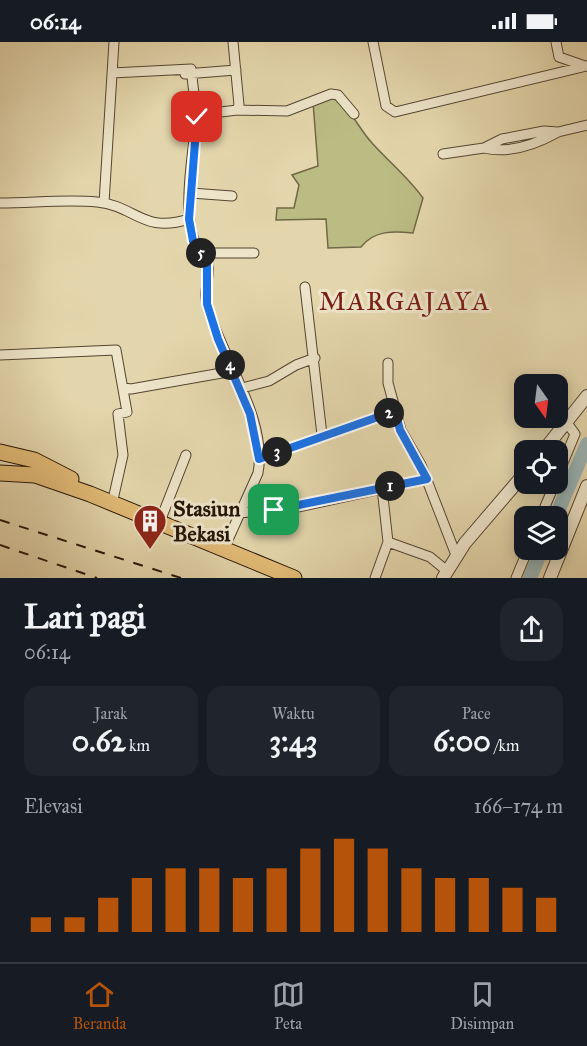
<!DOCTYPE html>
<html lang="id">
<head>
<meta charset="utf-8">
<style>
	:root { --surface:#171b24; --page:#20242c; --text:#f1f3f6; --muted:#9ea1a6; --line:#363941; --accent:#b45309 }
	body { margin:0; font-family:"IM FELL Great Primer",serif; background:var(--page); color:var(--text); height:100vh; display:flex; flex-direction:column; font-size:22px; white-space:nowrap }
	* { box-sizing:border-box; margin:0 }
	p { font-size:20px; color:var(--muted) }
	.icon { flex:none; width:33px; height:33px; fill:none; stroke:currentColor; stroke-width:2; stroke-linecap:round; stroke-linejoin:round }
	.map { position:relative; height:536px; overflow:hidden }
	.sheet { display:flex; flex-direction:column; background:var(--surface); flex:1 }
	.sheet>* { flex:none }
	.needle { width:39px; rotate:166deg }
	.fabs { position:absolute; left:514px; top:332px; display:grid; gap:12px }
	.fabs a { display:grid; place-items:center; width:54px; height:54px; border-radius:12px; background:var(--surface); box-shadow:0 3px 15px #0003; font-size:30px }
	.pin { position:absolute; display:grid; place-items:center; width:51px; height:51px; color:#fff; margin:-26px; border-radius:12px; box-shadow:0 3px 9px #0006 }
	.km { position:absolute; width:30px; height:30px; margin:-15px; border-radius:50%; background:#222; color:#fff; font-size:16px; line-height:30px; text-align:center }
	.round { display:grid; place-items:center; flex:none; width:63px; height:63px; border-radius:18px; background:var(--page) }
	.overview { display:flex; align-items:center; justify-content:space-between; height:102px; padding:0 24px }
	h1 { font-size:33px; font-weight:800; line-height:45px }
	.stats { display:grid; grid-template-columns:repeat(3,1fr); gap:9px; height:102px; padding:6px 24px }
	.stats div { display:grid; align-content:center; border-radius:15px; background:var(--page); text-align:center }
	.stats b { font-size:30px; font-weight:800 }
	.stats small { font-size:16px; font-weight:400 }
	.stats p { font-size:16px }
	.chart { height:168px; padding:12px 24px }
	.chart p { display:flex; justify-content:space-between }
	.chart svg { width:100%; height:108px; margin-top:6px; stroke:var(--accent); stroke-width:6 }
	.status { display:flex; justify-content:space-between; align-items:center; height:42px; padding:0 30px; background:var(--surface); direction:ltr }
	.status svg { height:16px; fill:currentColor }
	.tabs { display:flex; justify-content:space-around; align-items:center; height:84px; border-top:2px solid var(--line); background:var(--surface); font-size:16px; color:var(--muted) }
	.tabs a { display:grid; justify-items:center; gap:3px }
	.tabs .selected { color:var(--accent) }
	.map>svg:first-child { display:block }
</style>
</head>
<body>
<div class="status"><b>06:14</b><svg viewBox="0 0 49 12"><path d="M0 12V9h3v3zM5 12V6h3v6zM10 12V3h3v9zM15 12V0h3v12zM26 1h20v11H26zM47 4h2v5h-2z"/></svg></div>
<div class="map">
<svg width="587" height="536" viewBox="0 0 587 536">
	<rect width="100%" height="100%" fill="#e4d6ac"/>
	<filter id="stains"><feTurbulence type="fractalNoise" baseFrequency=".00333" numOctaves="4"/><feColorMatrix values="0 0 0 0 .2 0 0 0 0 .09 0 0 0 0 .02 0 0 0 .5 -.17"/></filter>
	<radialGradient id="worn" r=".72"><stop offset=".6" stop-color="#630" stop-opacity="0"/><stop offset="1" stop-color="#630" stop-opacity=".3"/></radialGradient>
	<path fill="#bbbc84" stroke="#706846" stroke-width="1.5" d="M 329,54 C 351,64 357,85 372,101 C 389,120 408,135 423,156 L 413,191 C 394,189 374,188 361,205 L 328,206 L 326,177 L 276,178 L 277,166 L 294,166 L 299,143 L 292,133 L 318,124 L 313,60 Z"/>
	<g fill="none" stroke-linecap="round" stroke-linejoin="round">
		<path stroke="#9bb6b6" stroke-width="14" d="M 556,474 L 587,402
			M 530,536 L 542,507"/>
		<defs>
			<path id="minor" d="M 233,0 L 239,63 L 237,68
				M 373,0 L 386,64 L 395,70 L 586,24
				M 556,0 L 559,15 L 585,24
				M 112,31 L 191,27 L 197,76
				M 185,32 L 236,28
				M 484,106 C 510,112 535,103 558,90
				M 443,112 L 484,106 L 502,97 L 544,89 L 558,90 L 587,83
				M 191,151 L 232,154
				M 0,161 C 32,161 66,157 97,160 C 136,164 143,192 189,177
				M 104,161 L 114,0
				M 201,211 L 254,211
				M 305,245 L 322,393
				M 0,313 L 116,308 L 127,370 L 118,372 L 123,413 L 112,462
				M 388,321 L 388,341 L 401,388 L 421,423 L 456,513
				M 124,346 L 131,347 L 233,329
				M 242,346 L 269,339 L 296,323 L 315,316
				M 259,417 L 395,369
				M 558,433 L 575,392 L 567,381
				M 382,446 L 388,500 L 430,515 L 447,529
				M 239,471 L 294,466 L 427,437
				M 541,474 L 555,441
				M 159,482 L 186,413
				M 223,509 L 258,431 C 268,377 222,316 208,266 C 203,251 209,239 208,225 C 207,214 194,205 191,188 C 185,153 193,113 196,78 L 205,72 L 237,68 L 287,69 L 331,52 L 338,53 L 354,72
				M 375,536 L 388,500
				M 516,536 L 528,507"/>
			<path id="tertiary" d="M 544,408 L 587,354
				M 443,536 L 465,501 L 525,431
				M 550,536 L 587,444"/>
			<path id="primary" d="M 0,410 L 34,418 L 71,437
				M 0,431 L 35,433 L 90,452 L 294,536"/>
		</defs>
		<use href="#minor" stroke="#544531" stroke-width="11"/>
		<use href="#tertiary" stroke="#544531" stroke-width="14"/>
		<use href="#primary" stroke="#241508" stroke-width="17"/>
		<use href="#minor" stroke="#ede4c9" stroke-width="9"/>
		<use href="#tertiary" stroke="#ede4c9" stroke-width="12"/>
		<use href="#primary" stroke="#e2bb76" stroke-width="15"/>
		<path stroke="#241508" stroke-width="2" stroke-dasharray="10 10" stroke-linecap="butt" d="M 0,478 L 181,536
			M 0,503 L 97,536"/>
	</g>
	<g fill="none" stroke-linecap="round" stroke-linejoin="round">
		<defs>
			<path id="route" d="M 197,75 L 189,177 L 193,199 L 207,221 L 207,262 L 218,297 L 250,372 L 259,417 L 395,369 L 400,388 L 427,437 L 274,468"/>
		</defs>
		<use href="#route" stroke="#fff" stroke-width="12"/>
		<use href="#route" stroke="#1a73e8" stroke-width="8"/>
	</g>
	<defs>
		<symbol id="building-pin" viewBox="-11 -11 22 30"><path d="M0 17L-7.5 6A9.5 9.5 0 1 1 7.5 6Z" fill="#8f2418" stroke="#ede4c9"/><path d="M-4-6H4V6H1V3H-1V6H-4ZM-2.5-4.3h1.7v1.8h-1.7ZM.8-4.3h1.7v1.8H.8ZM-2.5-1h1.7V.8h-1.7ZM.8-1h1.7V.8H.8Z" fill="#fff"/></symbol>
	</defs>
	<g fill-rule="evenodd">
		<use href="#building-pin" x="131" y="460" width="38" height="52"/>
	</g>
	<g text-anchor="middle" stroke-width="6" stroke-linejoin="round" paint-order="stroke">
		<g font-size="22" font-weight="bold" fill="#241508" stroke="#ede4c9" text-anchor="start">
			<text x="173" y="474">Stasiun<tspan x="173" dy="25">Bekasi</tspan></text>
		</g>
		<g font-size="26" letter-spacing="1.5" fill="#7a1f14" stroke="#ede4c9">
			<text x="405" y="268">MARGAJAYA</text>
		</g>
	</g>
	<rect width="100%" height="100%" filter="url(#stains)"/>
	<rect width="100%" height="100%" fill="url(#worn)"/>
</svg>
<div class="fabs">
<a><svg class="needle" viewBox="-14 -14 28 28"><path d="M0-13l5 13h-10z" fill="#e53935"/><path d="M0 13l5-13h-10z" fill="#9ea1a6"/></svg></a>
<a><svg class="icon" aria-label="locate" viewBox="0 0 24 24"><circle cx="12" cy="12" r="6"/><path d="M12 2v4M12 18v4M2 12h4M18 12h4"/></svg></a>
<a><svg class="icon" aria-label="layers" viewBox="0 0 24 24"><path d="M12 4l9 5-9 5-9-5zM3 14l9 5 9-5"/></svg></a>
</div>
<div class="pin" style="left:274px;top:468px;background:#1e9e55"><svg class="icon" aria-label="arrive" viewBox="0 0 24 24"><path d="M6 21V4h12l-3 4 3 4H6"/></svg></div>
<div class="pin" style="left:197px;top:75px;background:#d93025"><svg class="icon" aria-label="check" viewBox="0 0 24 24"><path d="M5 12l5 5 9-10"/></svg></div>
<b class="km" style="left:390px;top:444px">1</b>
<b class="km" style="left:389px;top:371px">2</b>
<b class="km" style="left:277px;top:410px">3</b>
<b class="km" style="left:230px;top:323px">4</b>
<b class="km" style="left:201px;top:211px">5</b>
</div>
<section class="sheet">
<div class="overview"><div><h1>Lari pagi</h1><p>06:14</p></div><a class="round"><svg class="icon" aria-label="share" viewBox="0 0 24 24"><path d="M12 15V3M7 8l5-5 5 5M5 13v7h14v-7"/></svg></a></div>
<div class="stats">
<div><p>Jarak</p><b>0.62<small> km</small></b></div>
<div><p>Waktu</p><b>3:43</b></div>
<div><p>Pace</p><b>6:00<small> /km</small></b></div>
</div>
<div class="chart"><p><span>Elevasi</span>166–174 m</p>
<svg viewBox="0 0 160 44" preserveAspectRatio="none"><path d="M5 44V38M15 44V38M25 44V30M35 44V22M45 44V18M55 44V18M65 44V22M75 44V18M85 44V10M95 44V6M105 44V10M115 44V18M125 44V22M135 44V22M145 44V26M155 44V30"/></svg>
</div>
</section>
<nav class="tabs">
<a class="selected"><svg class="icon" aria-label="home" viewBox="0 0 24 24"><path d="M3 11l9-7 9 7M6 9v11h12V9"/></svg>Beranda</a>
<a><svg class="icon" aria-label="map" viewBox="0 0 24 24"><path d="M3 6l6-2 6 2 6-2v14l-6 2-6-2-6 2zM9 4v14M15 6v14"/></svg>Peta</a>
<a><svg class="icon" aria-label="saved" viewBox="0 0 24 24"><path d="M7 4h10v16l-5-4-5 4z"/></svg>Disimpan</a>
</nav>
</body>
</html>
